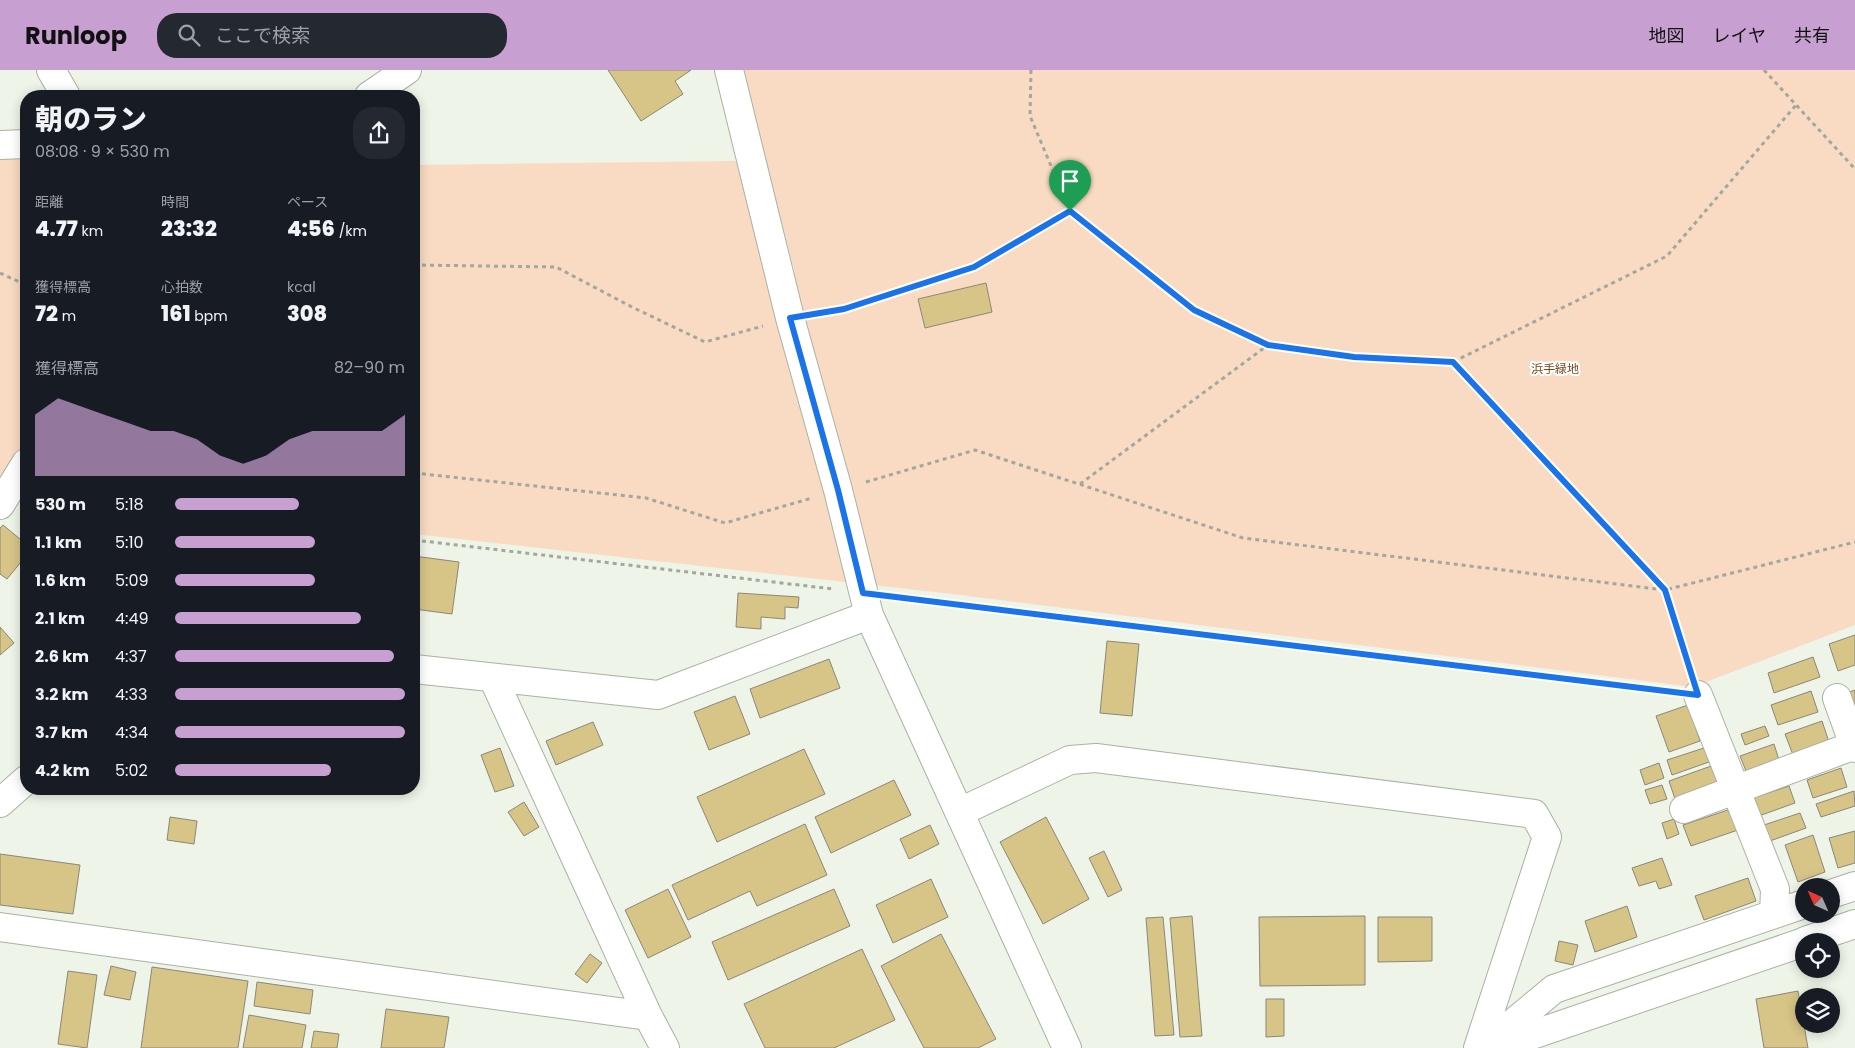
<!DOCTYPE html>
<html lang="ja">
<head>
<meta charset="utf-8">
<style>
	:root { --surface:#171b24; --page:#242831; --text:#f1f3f6; --muted:#9ea1a6; --accent:#c89fd1 }
	body { margin:0; font-family:Poppins,"Noto Sans JP",sans-serif; background:var(--page); color:var(--text); height:100vh; display:flex; flex-direction:column; font-size:19px; white-space:nowrap }
	* { box-sizing:border-box; margin:0 }
	p { font-size:16px; color:var(--muted) }
	.icon { flex:none; width:28px; height:28px; fill:none; stroke:currentColor; stroke-width:2; stroke-linecap:round; stroke-linejoin:round }
	.map { position:relative; flex:1; overflow:hidden }
	.drawer { position:absolute; left:20px; top:20px; width:400px; height:705px; display:flex; flex-direction:column; background:var(--surface); border-radius:20px; box-shadow:0 2px 12px #0003 }
	.drawer>* { flex:none }
	.needle { width:32px; rotate:315deg }
	.buttons { position:absolute; left:1795px; top:808px; display:grid; gap:10px }
	.buttons a { display:grid; place-items:center; width:45px; height:45px; border-radius:50%; background:var(--surface); box-shadow:0 2px 12px #0003; font-size:25px }
	.pin { position:absolute; display:grid; place-items:center; width:42px; height:42px; color:#fff; margin:-51px -21px; border-radius:50% 50% 50% 0; rotate:-45deg; box-shadow:0 0 5px #0007 }
	.pin .icon { rotate:45deg }
	.round { display:grid; place-items:center; flex:none; width:52px; height:52px; border-radius:20px; background:var(--page) }
	.head { display:flex; align-items:center; justify-content:space-between; height:85px; padding:0 15px }
	h1 { font-size:28px; font-weight:800; line-height:38px }
	.stats { display:grid; grid-template-columns:repeat(3,1fr); gap:8px; height:85px; padding:5px 15px }
	.stats div { display:grid; align-content:center }
	.stats b { font-size:21px; font-weight:800 }
	.stats small { font-size:14px; font-weight:400 }
	.stats p { font-size:14px }
	.chart { height:140px; padding:10px 15px }
	.chart p { display:flex; justify-content:space-between }
	.chart svg { width:100%; height:90px; margin-top:5px; fill:var(--accent); opacity:.7 }
	ul { padding:0 15px; list-style:none; font-size:16px }
	li { display:grid; grid-template-columns:80px 60px 1fr; align-items:center; height:38px }
	li i { height:12px; border-radius:6px; background:var(--accent) }
	header { display:flex; align-items:center; gap:30px; box-sizing:border-box; height:70px; padding:0 25px; background:var(--accent); color:#111 }
	header strong { font-size:24px }
	nav { display:flex; gap:28px; margin-inline-start:auto; font-size:18px }
	.search { width:350px; height:45px; background:var(--page); display:flex; align-items:center; gap:12px; box-sizing:border-box; padding:0 18px; border-radius:20px; color:var(--muted); font-size:19px }
	.map>svg:first-child { display:block }
</style>
</head>
<body>
<header>
<strong>Runloop</strong>
<div class="search"><svg class="icon" aria-label="search" viewBox="0 0 24 24"><circle cx="10" cy="10" r="6"/><path d="M15 15l6 6"/></svg>ここで検索</div>
<nav><a>地図</a><a>レイヤ</a><a>共有</a></nav>
</header>
<div class="map">
<svg width="1855" height="978" viewBox="0 0 1855 978">
	<rect width="100%" height="100%" fill="#eef4e7"/>
	<path fill="#f9dbc3" d="M 742,0 L 1855,0 L 1855,555 L 1693,617 L 944,523 L 414,464 L 414,95 L 736,91 L 769,219 L 795,203 Z
		M 26,86 L 26,424 L 0,426 L 0,87 Z"/>
	<path fill="#d7c487" stroke="#8b877a" d="M 608,0 L 691,0 L 675,11 L 683,24 L 641,51 Z
		M 986,213 L 992,242 L 925,258 L 918,229 Z
		M 3,455 L 26,474 L 26,486 L 7,509 L 0,504 L 0,458 Z
		M 414,486 L 459,492 L 452,544 L 414,539 Z
		M 738,523 L 799,527 L 798,538 L 785,537 L 785,549 L 761,547 L 761,559 L 736,557 Z
		M 0,557 L 14,573 L 0,585 Z
		M 1855,565 L 1855,595 L 1838,601 L 1829,574 Z
		M 1107,571 L 1139,574 L 1132,646 L 1100,643 Z
		M 1813,587 L 1820,607 L 1774,623 L 1768,603 Z
		M 829,589 L 840,618 L 760,648 L 750,619 Z
		M 1855,620 L 1855,656 L 1844,624 Z
		M 1811,621 L 1818,642 L 1778,655 L 1771,635 Z
		M 735,626 L 750,664 L 709,680 L 694,642 Z
		M 1688,635 L 1700,671 L 1669,682 L 1656,646 Z
		M 1822,651 L 1829,672 L 1793,685 L 1785,664 Z
		M 593,652 L 603,675 L 556,695 L 546,671 Z
		M 1765,656 L 1769,666 L 1745,675 L 1741,664 Z
		M 1774,674 L 1779,690 L 1746,701 L 1740,686 Z
		M 500,678 L 514,716 L 495,722 L 481,685 Z
		M 1704,678 L 1709,692 L 1672,705 L 1667,690 Z
		M 804,679 L 825,724 L 717,772 L 697,727 Z
		M 1659,693 L 1664,708 L 1645,715 L 1640,700 Z
		M 1714,695 L 1720,713 L 1675,729 L 1669,711 Z
		M 1841,698 L 1847,717 L 1813,728 L 1807,710 Z
		M 894,710 L 911,745 L 831,783 L 815,747 Z
		M 1662,715 L 1667,729 L 1650,734 L 1645,720 Z
		M 1789,716 L 1795,733 L 1756,747 L 1750,729 Z
		M 1854,721 L 1855,736 L 1821,747 L 1816,734 Z
		M 524,732 L 539,757 L 524,766 L 508,742 Z
		M 1731,739 L 1738,760 L 1691,776 L 1683,755 Z
		M 1800,743 L 1806,758 L 1770,771 L 1764,755 Z
		M 170,747 L 197,751 L 194,774 L 167,770 Z
		M 1046,747 L 1089,829 L 1043,854 L 1000,772 Z
		M 1674,749 L 1679,764 L 1667,769 L 1662,753 Z
		M 805,754 L 827,805 L 757,836 L 750,821 L 688,850 L 672,815 Z
		M 930,755 L 939,774 L 909,789 L 900,769 Z
		M 1855,761 L 1855,793 L 1838,798 L 1829,768 Z
		M 1813,765 L 1825,802 L 1798,812 L 1785,775 Z
		M 1104,781 L 1122,820 L 1108,827 L 1089,788 Z
		M 0,784 L 80,795 L 73,844 L 0,835 Z
		M 1662,788 L 1672,815 L 1659,819 L 1656,811 L 1639,816 L 1632,798 Z
		M 1748,808 L 1756,831 L 1704,850 L 1695,826 Z
		M 931,809 L 948,847 L 893,873 L 876,835 Z
		M 668,819 L 691,867 L 648,888 L 625,840 Z
		M 834,819 L 850,856 L 728,910 L 712,872 Z
		M 1627,836 L 1637,867 L 1595,882 L 1585,851 Z
		M 1192,846 L 1202,966 L 1180,967 L 1170,848 Z
		M 1365,846 L 1365,915 L 1260,916 L 1259,847 Z
		M 1163,847 L 1174,965 L 1155,966 L 1146,848 Z
		M 1378,847 L 1432,847 L 1432,891 L 1378,892 Z
		M 941,864 L 996,969 L 978,978 L 924,978 L 881,896 Z
		M 1559,871 L 1578,875 L 1573,895 L 1555,891 Z
		M 862,879 L 895,950 L 834,978 L 765,978 L 744,934 Z
		M 590,884 L 602,893 L 587,913 L 575,904 Z
		M 111,896 L 136,902 L 130,930 L 104,925 Z
		M 152,897 L 248,911 L 238,978 L 141,978 Z
		M 68,901 L 97,905 L 87,978 L 58,974 Z
		M 257,912 L 313,920 L 310,944 L 254,936 Z
		M 1798,921 L 1808,978 L 1764,978 L 1756,929 Z
		M 1266,929 L 1284,929 L 1284,966 L 1266,967 Z
		M 386,939 L 449,947 L 444,978 L 381,978 Z
		M 249,945 L 306,955 L 302,978 L 243,978 Z
		M 314,961 L 339,964 L 337,978 L 311,978 Z"/>
	<g fill="none" stroke-linecap="round" stroke-linejoin="round">
		<defs>
			<path id="minor" d="M 51,0 L 66,26
				M 729,0 L 790,248 L 838,420 L 869,545 L 1067,978
				M 369,26 L 407,0
				M 0,75 L 26,74
				M 0,435 L 26,393
				M 414,599 L 658,625 L 869,545
				M 493,608 L 648,946 L 665,978
				M 1698,625 L 1775,819 L 1774,844
				M 1837,628 L 1855,678
				M 0,733 L 26,710
				M 1684,739 L 1855,675
				M 960,742 L 1070,690 L 1096,688 L 1534,744 L 1547,767 L 1478,978
				M 1831,824 L 1855,816
				M 0,857 L 648,946
				M 1805,871 L 1855,854
				M 1483,978 L 1554,919 L 1804,834
				M 1494,978 L 1804,872"/>
		</defs>
		<use href="#minor" stroke="#abb1a4" stroke-width="30"/>
		<path stroke="#a3a79e" stroke-width="3" stroke-dasharray="4 4" stroke-linecap="butt" d="M 1031,0 L 1030,46 L 1070,141 L 1194,239 L 1268,275 L 1354,287 L 1453,292 L 1667,186 L 1796,35
			M 1764,0 L 1855,99
			M 414,195 L 556,197 L 632,237 L 705,272 L 763,256
			M 0,203 L 26,215
			M 817,244 L 844,239 L 974,197 L 1070,141
			M 1453,292 L 1665,520 L 1690,599
			M 414,403 L 646,428 L 725,453 L 812,428
			M 866,412 L 975,380 L 1243,468 L 1665,520 L 1855,472
			M 1080,414 L 1268,275
			M 414,470 L 833,519
			M 894,527 L 1672,622"/>
		<use href="#minor" stroke="#fff" stroke-width="28"/>
	</g>
	<g fill="none" stroke-linecap="round" stroke-linejoin="round">
		<defs>
			<path id="route" d="M 1070,141 L 1194,240 L 1268,275 L 1354,287 L 1453,292 L 1665,520 L 1698,625 L 863,523 L 838,420 L 790,248 L 844,239 L 974,197 Z"/>
		</defs>
		<use href="#route" stroke="#fff" stroke-width="10"/>
		<use href="#route" stroke="#1a73e8" stroke-width="6"/>
	</g>
	<g text-anchor="middle" stroke-width="4" stroke-linejoin="round" paint-order="stroke">
		<g font-size="12" fill="#794819" stroke="#fff">
			<text x="1555" y="303">浜手緑地</text>
		</g>
	</g>
</svg>
<div class="buttons">
<a><svg class="needle" viewBox="-14 -14 28 28"><path d="M0-13l5 13h-10z" fill="#e53935"/><path d="M0 13l5-13h-10z" fill="#9ea1a6"/></svg></a>
<a><svg class="icon" aria-label="locate" viewBox="0 0 24 24"><circle cx="12" cy="12" r="6"/><path d="M12 2v4M12 18v4M2 12h4M18 12h4"/></svg></a>
<a><svg class="icon" aria-label="layers" viewBox="0 0 24 24"><path d="M12 4l9 5-9 5-9-5zM3 14l9 5 9-5"/></svg></a>
</div>
<div class="pin" style="left:1070px;top:141px;background:#1e9e55"><svg class="icon" aria-label="arrive" viewBox="0 0 24 24"><path d="M6 21V4h12l-3 4 3 4H6"/></svg></div>
<section class="drawer">
<div class="head"><div><h1>朝のラン</h1><p>08:08 · 9 × 530 m</p></div><a class="round"><svg class="icon" aria-label="share" viewBox="0 0 24 24"><path d="M12 15V3M7 8l5-5 5 5M5 13v7h14v-7"/></svg></a></div>
<div class="stats">
<div><p>距離</p><b>4.77<small> km</small></b></div>
<div><p>時間</p><b>23:32</b></div>
<div><p>ペース</p><b>4:56<small> /km</small></b></div>
</div>
<div class="stats">
<div><p>獲得標高</p><b>72<small> m</small></b></div>
<div><p>心拍数</p><b>161<small> bpm</small></b></div>
<div><p>kcal</p><b>308</b></div>
</div>
<div class="chart"><p><span>獲得標高</span>82–90 m</p>
<svg viewBox="0 0 160 44" preserveAspectRatio="none"><path d="M0 44V14L10 6L20 10L30 14L40 18L50 22L60 22L70 26L80 34L90 38L100 34L110 26L120 22L130 22L140 22L150 22L160 14V44z"/></svg>
</div>
<ul>
<li><b>530 m</b>5:18<i style="width:54%"></i></li>
<li><b>1.1 km</b>5:10<i style="width:61%"></i></li>
<li><b>1.6 km</b>5:09<i style="width:61%"></i></li>
<li><b>2.1 km</b>4:49<i style="width:81%"></i></li>
<li><b>2.6 km</b>4:37<i style="width:95%"></i></li>
<li><b>3.2 km</b>4:33<i style="width:100%"></i></li>
<li><b>3.7 km</b>4:34<i style="width:100%"></i></li>
<li><b>4.2 km</b>5:02<i style="width:68%"></i></li>
</ul>
</section>
</div>
</body>
</html>
